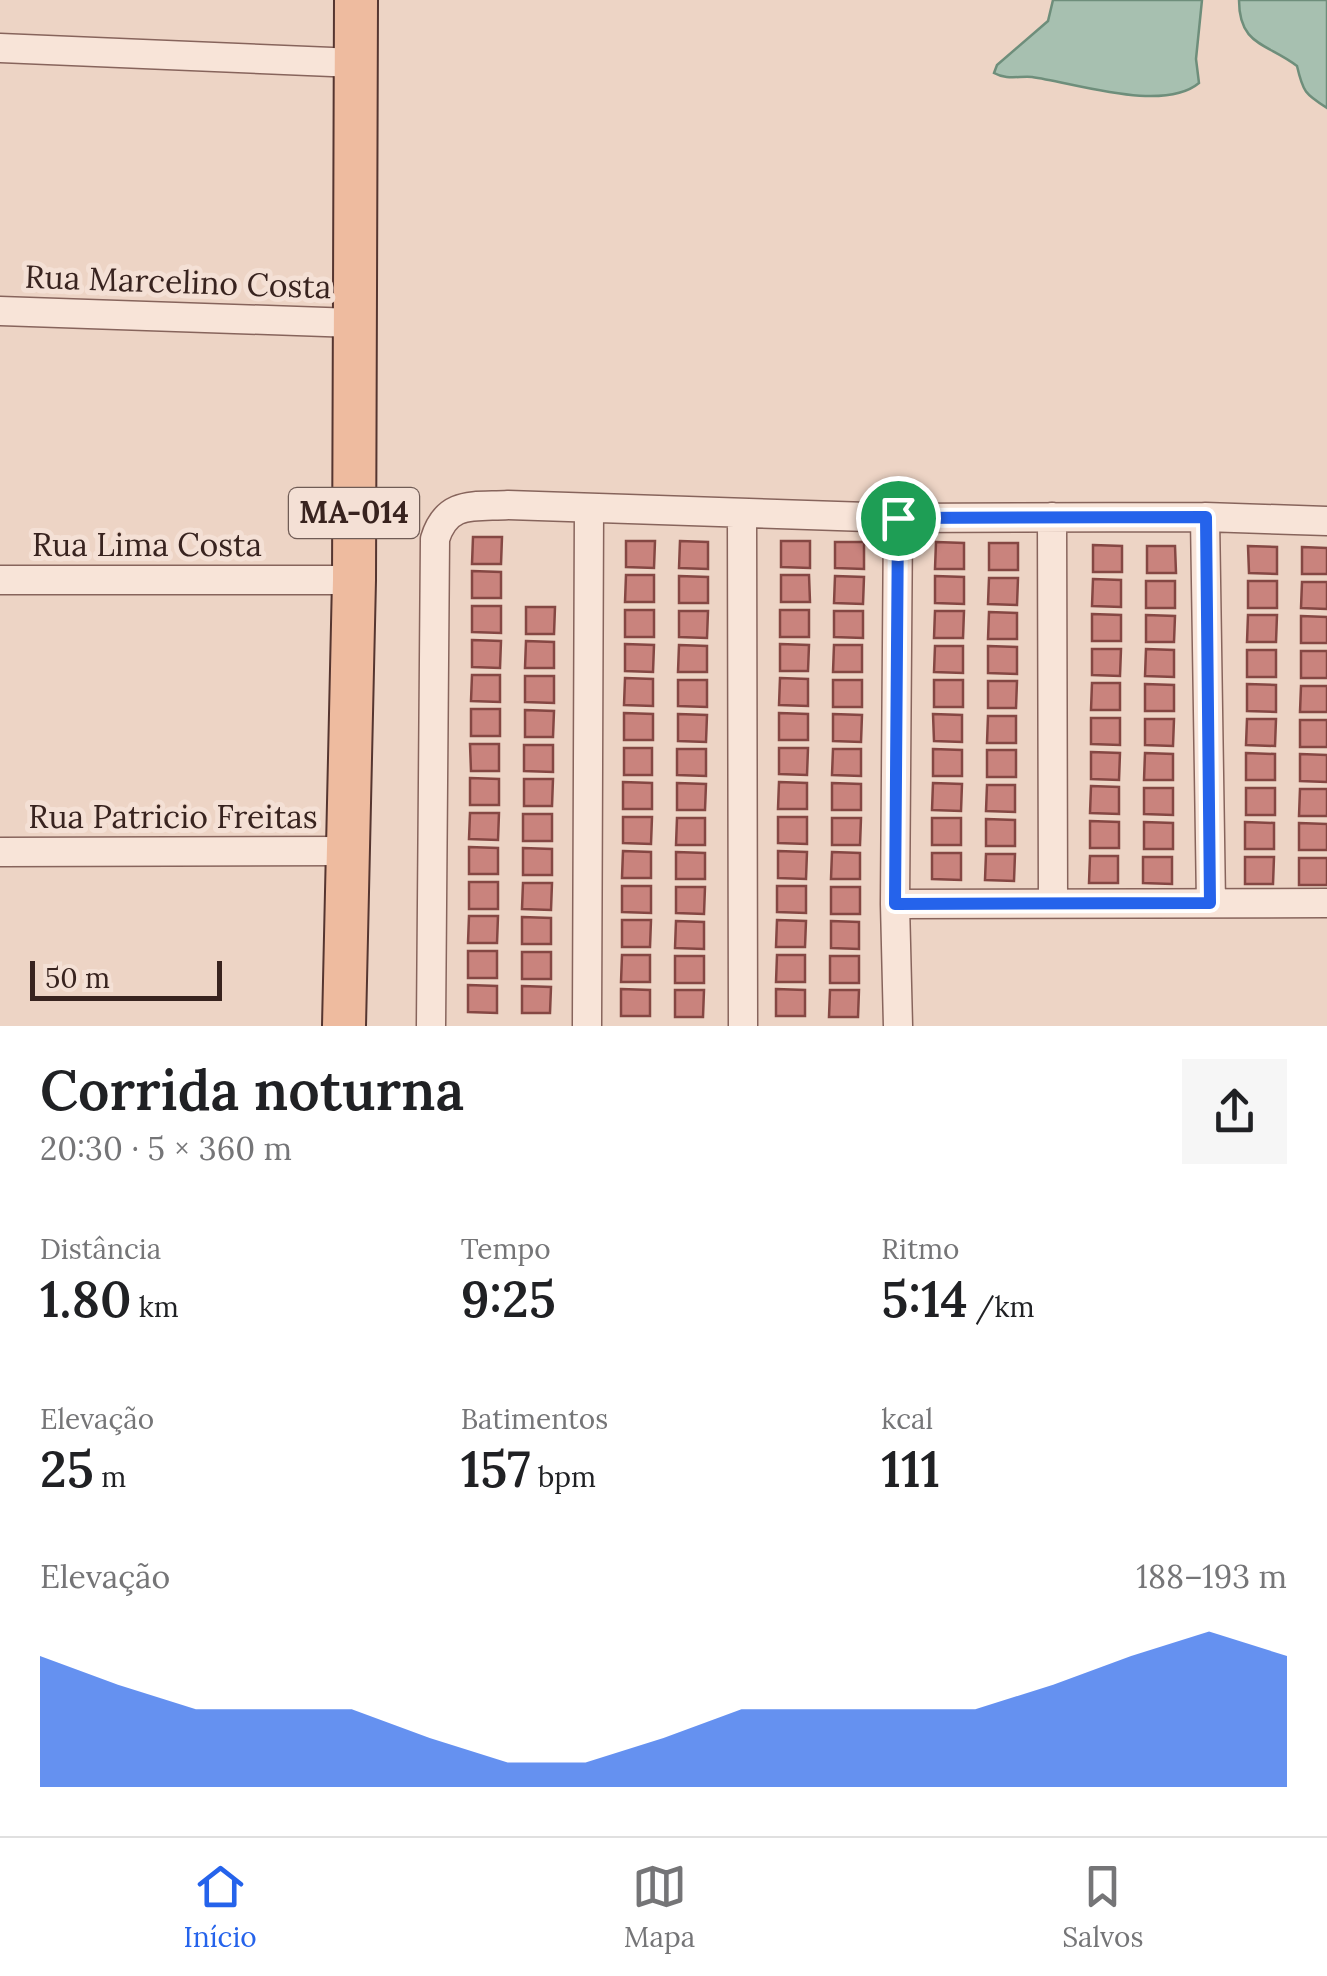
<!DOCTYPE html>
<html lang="pt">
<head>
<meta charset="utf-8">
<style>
	:root { --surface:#fff; --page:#f6f6f6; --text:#202124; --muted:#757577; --line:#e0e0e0; --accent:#2563eb }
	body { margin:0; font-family:Lora,serif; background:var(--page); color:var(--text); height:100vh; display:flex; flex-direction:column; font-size:38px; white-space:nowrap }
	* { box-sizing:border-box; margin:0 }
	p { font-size:32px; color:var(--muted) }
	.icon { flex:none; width:55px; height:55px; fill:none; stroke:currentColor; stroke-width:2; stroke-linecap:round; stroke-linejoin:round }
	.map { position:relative; height:1026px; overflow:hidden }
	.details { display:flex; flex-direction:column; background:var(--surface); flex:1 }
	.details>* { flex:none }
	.scale { position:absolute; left:30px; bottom:25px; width:192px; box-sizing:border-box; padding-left:10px; border:5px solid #38231f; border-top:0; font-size:28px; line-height:35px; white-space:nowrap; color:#38231f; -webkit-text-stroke:8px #f4e0d5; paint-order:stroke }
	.pin { position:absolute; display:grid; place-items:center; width:85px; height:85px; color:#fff; margin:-42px; border:5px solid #fff; border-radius:50%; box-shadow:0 2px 10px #0007 }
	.round { display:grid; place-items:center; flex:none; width:105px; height:105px; border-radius:0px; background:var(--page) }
	.summary { display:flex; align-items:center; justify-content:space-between; height:170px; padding:0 40px }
	h1 { font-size:55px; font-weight:600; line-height:75px }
	.figures { display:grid; grid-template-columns:repeat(3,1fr); gap:15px; height:170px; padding:10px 40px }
	.figures div { display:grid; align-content:center }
	.figures b { font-size:50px; font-weight:600 }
	.figures small { font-size:28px; font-weight:400 }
	.figures p { font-size:28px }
	.chart { height:280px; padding:20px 40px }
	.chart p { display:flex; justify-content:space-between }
	.chart svg { width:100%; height:180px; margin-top:10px; fill:var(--accent); opacity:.7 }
	.menu { display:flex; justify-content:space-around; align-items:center; height:140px; border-top:2px solid var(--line); background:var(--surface); font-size:28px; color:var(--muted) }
	.menu a { display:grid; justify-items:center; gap:5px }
	.menu .selected { color:var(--accent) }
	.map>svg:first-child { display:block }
</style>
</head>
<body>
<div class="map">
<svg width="1327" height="1026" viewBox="0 0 1327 1026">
	<rect width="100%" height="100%" fill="#edd4c5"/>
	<path fill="#a7c0b0" stroke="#6e8e7b" stroke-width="2.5" d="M 1053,0 L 1202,0 L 1196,59 L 1199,83 C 1163,113 1075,83 1032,77 C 1019,76 1006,80 994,73 L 997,65 L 1048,21 Z
		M 1239,0 L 1327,0 L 1327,108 C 1305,94 1303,92 1297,66 C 1267,43 1239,46 1239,0 Z"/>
	<path fill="#c9837d" stroke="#854743" stroke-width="2.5" d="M 473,537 L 502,537 L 501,564 L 472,564 Z
		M 626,541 L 655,541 L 654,568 L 626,567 Z
		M 680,541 L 708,542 L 708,569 L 679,568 Z
		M 781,541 L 810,541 L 810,568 L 781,567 Z
		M 835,542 L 864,542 L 864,569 L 835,568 Z
		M 936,542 L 964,543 L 964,569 L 935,569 Z
		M 989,543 L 1018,543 L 1018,570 L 989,570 Z
		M 1093,545 L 1122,546 L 1122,572 L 1093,572 Z
		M 1147,546 L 1175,546 L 1176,573 L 1147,573 Z
		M 1248,546 L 1277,547 L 1277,574 L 1249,573 Z
		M 1302,547 L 1327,548 L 1327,574 L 1302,574 Z
		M 472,571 L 501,572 L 501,598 L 472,598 Z
		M 626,575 L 654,575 L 654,602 L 625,602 Z
		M 781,575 L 809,575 L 810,602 L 781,602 Z
		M 679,576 L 708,577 L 708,603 L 679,603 Z
		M 835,576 L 864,577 L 863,604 L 834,603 Z
		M 935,576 L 964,577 L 964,604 L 935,603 Z
		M 989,578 L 1018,578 L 1017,605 L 988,604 Z
		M 1093,579 L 1121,580 L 1121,607 L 1092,606 Z
		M 1146,581 L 1175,581 L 1175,608 L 1146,608 Z
		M 1248,581 L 1277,581 L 1277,608 L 1248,608 Z
		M 1302,582 L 1327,582 L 1327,609 L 1301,608 Z
		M 472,606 L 501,606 L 501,633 L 472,632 Z
		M 526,607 L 555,607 L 554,634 L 526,634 Z
		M 625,610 L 654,610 L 654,637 L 625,637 Z
		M 780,610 L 809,610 L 809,637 L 780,637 Z
		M 679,611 L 708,611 L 707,638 L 679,637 Z
		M 834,611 L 863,611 L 863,638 L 834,637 Z
		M 935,611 L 964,611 L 963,638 L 934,638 Z
		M 989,612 L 1017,613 L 1017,639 L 988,639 Z
		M 1092,614 L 1121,615 L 1121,641 L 1092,641 Z
		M 1146,615 L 1175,616 L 1174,642 L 1146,642 Z
		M 1248,615 L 1277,615 L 1276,642 L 1247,642 Z
		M 1301,616 L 1327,617 L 1327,643 L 1301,643 Z
		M 472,640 L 501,641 L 500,668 L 472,667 Z
		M 526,641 L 554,642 L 554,668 L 525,668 Z
		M 625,644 L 654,645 L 653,672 L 625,671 Z
		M 780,644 L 809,645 L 808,671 L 780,671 Z
		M 679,645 L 707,646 L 707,672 L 678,672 Z
		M 834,645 L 862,645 L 862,672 L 833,672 Z
		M 935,646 L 963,646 L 963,673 L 934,672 Z
		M 988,646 L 1017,647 L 1017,674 L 988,673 Z
		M 1092,649 L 1121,649 L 1120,676 L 1092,675 Z
		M 1146,649 L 1174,650 L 1174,677 L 1145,676 Z
		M 1247,650 L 1276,650 L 1276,677 L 1247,677 Z
		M 1301,651 L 1327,651 L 1327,678 L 1301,678 Z
		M 472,675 L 500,675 L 500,702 L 471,701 Z
		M 525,676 L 554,676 L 554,703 L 525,702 Z
		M 625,678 L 653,679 L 653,706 L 624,705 Z
		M 780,678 L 808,679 L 808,706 L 779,705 Z
		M 678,680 L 707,680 L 707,707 L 678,706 Z
		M 833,680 L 862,680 L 862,707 L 833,707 Z
		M 934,680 L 963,680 L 963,707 L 934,707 Z
		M 988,681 L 1017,681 L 1016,708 L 988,708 Z
		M 1092,683 L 1120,683 L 1120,710 L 1091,710 Z
		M 1145,684 L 1174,685 L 1174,711 L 1145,711 Z
		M 1247,684 L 1276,685 L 1276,712 L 1247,711 Z
		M 1301,686 L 1327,686 L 1327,712 L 1300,712 Z
		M 471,709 L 500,709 L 500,736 L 471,736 Z
		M 525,710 L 554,711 L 553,737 L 525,737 Z
		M 624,713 L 653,714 L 653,740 L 624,740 Z
		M 779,713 L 808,714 L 808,740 L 779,740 Z
		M 678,714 L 707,715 L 706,742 L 678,741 Z
		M 833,714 L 862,715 L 861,742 L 833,741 Z
		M 933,714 L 962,715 L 962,742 L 934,741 Z
		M 988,716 L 1016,716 L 1016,743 L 987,743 Z
		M 1091,718 L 1120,718 L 1120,745 L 1091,744 Z
		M 1145,719 L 1174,719 L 1173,746 L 1145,745 Z
		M 1247,719 L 1276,719 L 1275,746 L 1246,745 Z
		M 1300,720 L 1327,720 L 1327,747 L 1300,747 Z
		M 470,744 L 499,744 L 499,771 L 471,771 Z
		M 524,745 L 553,745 L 553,772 L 524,771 Z
		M 624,748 L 652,748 L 652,775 L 624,775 Z
		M 779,748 L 808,748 L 807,775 L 779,774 Z
		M 677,749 L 706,749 L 706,776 L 677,775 Z
		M 833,749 L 861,749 L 861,776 L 832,775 Z
		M 933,749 L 962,750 L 962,776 L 933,776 Z
		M 987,750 L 1016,750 L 1016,777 L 987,777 Z
		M 1091,752 L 1120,753 L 1119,780 L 1091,779 Z
		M 1145,753 L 1173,754 L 1173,780 L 1144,780 Z
		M 1246,753 L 1275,754 L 1275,780 L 1246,780 Z
		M 1300,754 L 1327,755 L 1327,782 L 1300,781 Z
		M 470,778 L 499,779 L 499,805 L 470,805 Z
		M 524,779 L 553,779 L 552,806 L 524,806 Z
		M 623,782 L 652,783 L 652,809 L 623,809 Z
		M 779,782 L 807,783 L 807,809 L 778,809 Z
		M 677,783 L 706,784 L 705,810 L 677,810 Z
		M 832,783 L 861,784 L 861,810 L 832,810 Z
		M 933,783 L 962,784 L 961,811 L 932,810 Z
		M 987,785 L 1015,785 L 1015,812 L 986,811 Z
		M 1091,786 L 1119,787 L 1119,814 L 1090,813 Z
		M 1144,788 L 1173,788 L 1173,815 L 1144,814 Z
		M 1246,788 L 1275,788 L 1275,815 L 1246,815 Z
		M 1300,789 L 1327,789 L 1327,816 L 1299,816 Z
		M 470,813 L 499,813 L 498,840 L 469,839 Z
		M 523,814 L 552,814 L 552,841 L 523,841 Z
		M 623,817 L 652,817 L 651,844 L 623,843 Z
		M 778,817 L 807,817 L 807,844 L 778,843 Z
		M 677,818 L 705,818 L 705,845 L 676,845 Z
		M 832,818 L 861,818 L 860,845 L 832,845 Z
		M 932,818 L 961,818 L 961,845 L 932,845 Z
		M 986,819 L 1015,820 L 1015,846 L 986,846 Z
		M 1090,821 L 1119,822 L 1119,848 L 1090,848 Z
		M 1144,822 L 1173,823 L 1173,849 L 1144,849 Z
		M 1245,822 L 1274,823 L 1274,849 L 1245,849 Z
		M 1299,823 L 1327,824 L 1327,850 L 1299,850 Z
		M 469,847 L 498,848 L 498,874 L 469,874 Z
		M 523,848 L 552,849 L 552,875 L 523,875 Z
		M 623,851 L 651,852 L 651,878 L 622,878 Z
		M 778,851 L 807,852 L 806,879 L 778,878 Z
		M 676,852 L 705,853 L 705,879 L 676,879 Z
		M 832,852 L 860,853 L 860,879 L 831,879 Z
		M 932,853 L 961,853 L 961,880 L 932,879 Z
		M 986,854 L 1015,854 L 1014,881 L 985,880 Z
		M 1090,856 L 1118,856 L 1118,883 L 1089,883 Z
		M 1143,857 L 1172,857 L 1172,884 L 1143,883 Z
		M 1245,857 L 1274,857 L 1273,884 L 1245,884 Z
		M 1299,858 L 1327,858 L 1327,885 L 1299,885 Z
		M 469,882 L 498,882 L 498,909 L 469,909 Z
		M 523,883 L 552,883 L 551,910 L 522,909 Z
		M 622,886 L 651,886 L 651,913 L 622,912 Z
		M 777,886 L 806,886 L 806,913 L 777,912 Z
		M 676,887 L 705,887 L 704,914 L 676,913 Z
		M 831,887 L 860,887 L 860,914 L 831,914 Z
		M 469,916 L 498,916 L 497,943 L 468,943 Z
		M 522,917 L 551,918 L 551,944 L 522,944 Z
		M 622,920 L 651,920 L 650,947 L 622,947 Z
		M 777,920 L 806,921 L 805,947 L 776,947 Z
		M 676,921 L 704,922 L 704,949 L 675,948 Z
		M 831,921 L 859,922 L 859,949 L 831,948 Z
		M 468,951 L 497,951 L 497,978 L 468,978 Z
		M 522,952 L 551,952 L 551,979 L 522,979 Z
		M 622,955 L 650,955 L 650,982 L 621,982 Z
		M 777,955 L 805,955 L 805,982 L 776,982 Z
		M 675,956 L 704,956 L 704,983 L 675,983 Z
		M 830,956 L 859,956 L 859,983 L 830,983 Z
		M 468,985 L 497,986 L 497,1013 L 468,1012 Z
		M 522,986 L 551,987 L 550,1013 L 522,1013 Z
		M 621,989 L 650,990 L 650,1016 L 621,1016 Z
		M 776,989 L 805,990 L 805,1016 L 776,1016 Z
		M 675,990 L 704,990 L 703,1017 L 675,1017 Z
		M 830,990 L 859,990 L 858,1017 L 829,1017 Z"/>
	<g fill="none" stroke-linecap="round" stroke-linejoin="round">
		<defs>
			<path id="street" d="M 0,48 L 356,63
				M 0,311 L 354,323
				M 742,515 L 743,1026
				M 1052,517 L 1053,902
				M 1205,517 L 1211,903
				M 0,580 L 354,580
				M 0,852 L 346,851
				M 895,904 L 1327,903
				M 431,1026 L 435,539 C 447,500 474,507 508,505 L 898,518 L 1205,517 L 1327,521
				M 587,1026 L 589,508
				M 898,1026 L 895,904 L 898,518"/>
			<path id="primary" d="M 344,1026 L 354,580 L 356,0"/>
		</defs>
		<use href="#street" stroke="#87645c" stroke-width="31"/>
		<use href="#primary" stroke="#553530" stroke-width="46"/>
		<use href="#street" stroke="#f8e4d8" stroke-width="28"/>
		<use href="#primary" stroke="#eebb9f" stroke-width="42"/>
	</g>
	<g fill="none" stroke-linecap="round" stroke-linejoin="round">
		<defs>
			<path id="route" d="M 1206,517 L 1210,903 L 895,904 L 898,518 Z"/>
		</defs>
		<use href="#route" stroke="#fff" stroke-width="20"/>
		<use href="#route" stroke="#2563eb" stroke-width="12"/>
	</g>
	<g text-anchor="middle" stroke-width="10" stroke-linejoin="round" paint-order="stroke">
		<rect fill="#f4e0d5" stroke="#705c56" stroke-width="2.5" x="289" y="488" width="130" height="50" rx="8"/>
		<g font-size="30" font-weight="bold" fill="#38231f">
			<text x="354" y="523">MA-014</text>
		</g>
		<g font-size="32" fill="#38231f" stroke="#f4e0d5">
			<text transform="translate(178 282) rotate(2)" y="11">Rua Marcelino Costa</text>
			<text x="147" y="556">Rua Lima Costa</text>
			<text x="173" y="828">Rua Patricio Freitas</text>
		</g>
	</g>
</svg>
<div class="scale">50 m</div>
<div class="pin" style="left:898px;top:518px;background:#1e9e55"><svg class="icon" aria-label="arrive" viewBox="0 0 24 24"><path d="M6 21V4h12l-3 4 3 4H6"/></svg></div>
</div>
<section class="details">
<div class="summary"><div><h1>Corrida noturna</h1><p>20:30 · 5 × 360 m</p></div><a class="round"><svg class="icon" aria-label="share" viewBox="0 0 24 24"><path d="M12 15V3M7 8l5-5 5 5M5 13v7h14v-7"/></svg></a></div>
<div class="figures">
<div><p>Distância</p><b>1.80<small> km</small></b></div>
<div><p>Tempo</p><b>9:25</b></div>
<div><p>Ritmo</p><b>5:14<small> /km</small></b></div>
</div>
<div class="figures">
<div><p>Elevação</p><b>25<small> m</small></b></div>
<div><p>Batimentos</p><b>157<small> bpm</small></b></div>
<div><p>kcal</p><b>111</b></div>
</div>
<div class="chart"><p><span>Elevação</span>188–193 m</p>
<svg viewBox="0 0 160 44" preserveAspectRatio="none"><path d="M0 44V12L10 19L20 25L30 25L40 25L50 32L60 38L70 38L80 32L90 25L100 25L110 25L120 25L130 19L140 12L150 6L160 12V44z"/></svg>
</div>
</section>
<nav class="menu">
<a class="selected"><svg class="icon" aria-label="home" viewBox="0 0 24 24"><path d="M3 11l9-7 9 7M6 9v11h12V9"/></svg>Início</a>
<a><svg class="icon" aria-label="map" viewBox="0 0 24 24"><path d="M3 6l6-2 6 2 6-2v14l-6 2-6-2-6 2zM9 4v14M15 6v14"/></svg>Mapa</a>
<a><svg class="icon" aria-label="saved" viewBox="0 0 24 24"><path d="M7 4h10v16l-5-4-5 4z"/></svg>Salvos</a>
</nav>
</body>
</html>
